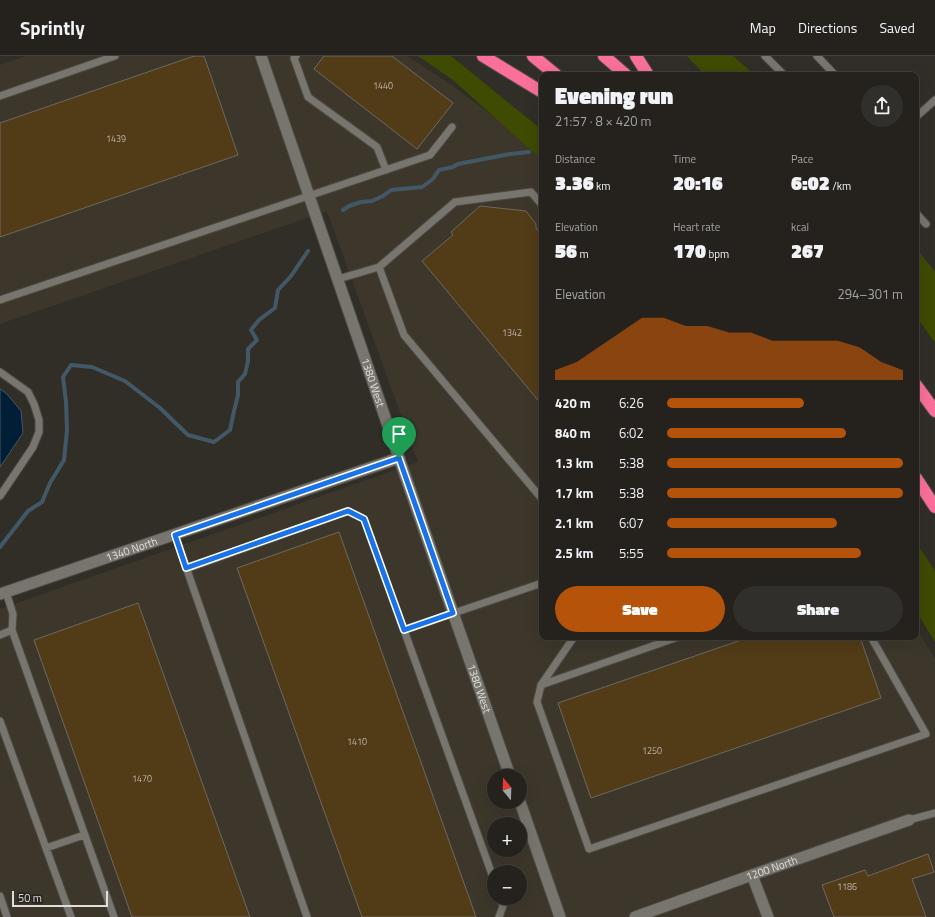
<!DOCTYPE html>
<html lang="en">
<head>
<meta charset="utf-8">
<style>
	:root { --surface:#25221e; --page:#312f2b; --text:#f1f3f6; --muted:#a3a4a4; --line:#423f3c; --accent:#b45309 }
	body { margin:0; font-family:"Titillium Web",sans-serif; background:var(--page); color:var(--text); height:100vh; display:flex; flex-direction:column; font-size:15px; white-space:nowrap }
	* { box-sizing:border-box; margin:0 }
	p { font-size:13px; color:var(--muted) }
	.icon { flex:none; width:22px; height:22px; fill:none; stroke:currentColor; stroke-width:2; stroke-linecap:round; stroke-linejoin:round }
	.map { position:relative; flex:1; overflow:hidden }
	.side { position:absolute; left:539px; top:16px; width:380px; height:568px; display:flex; flex-direction:column; background:var(--surface); border-radius:8px; box-shadow:0 4px 16px #0002,0 0 0 1px var(--line) }
	.side>* { flex:none }
	.needle { width:26px; rotate:341deg }
	.fabs { position:absolute; left:487px; top:713px; display:grid; gap:8px }
	.fabs a { display:grid; place-items:center; width:40px; height:40px; border-radius:50%; background:var(--surface); box-shadow:0 4px 16px #0002,0 0 0 1px var(--line); font-size:20px }
	.scale { position:absolute; left:12px; bottom:10px; width:96px; box-sizing:border-box; padding-left:4px; border:2px solid #e0deda; border-top:0; font-size:11px; line-height:14px; white-space:nowrap; color:#e0deda; -webkit-text-stroke:3px #27241f; paint-order:stroke }
	.pin { position:absolute; display:grid; place-items:center; width:34px; height:34px; color:#fff; margin:-41px -17px; border-radius:50% 50% 50% 0; rotate:-45deg; box-shadow:0 0 4px #0007 }
	.pin .icon { rotate:45deg }
	.round { display:grid; place-items:center; flex:none; width:42px; height:42px; border-radius:21px; background:var(--page) }
	.head { display:flex; align-items:center; justify-content:space-between; height:68px; padding:0 16px }
	h1 { font-size:22px; font-weight:800; line-height:30px }
	.figures { display:grid; grid-template-columns:repeat(3,1fr); gap:6px; height:68px; padding:4px 16px }
	.figures div { display:grid; align-content:center }
	.figures b { font-size:20px; font-weight:800 }
	.figures small { font-size:11px; font-weight:400 }
	.figures p { font-size:11px }
	.chart { height:112px; padding:8px 16px }
	.chart p { display:flex; justify-content:space-between }
	.chart svg { width:100%; height:72px; margin-top:4px; fill:var(--accent); opacity:.7 }
	.action { display:flex; gap:8px; margin-top:auto; padding:8px 16px }
	.action a { flex:1; height:46px; border-radius:24px; background:var(--accent); color:#fff; font-size:16px; font-weight:800; line-height:46px; text-align:center }
	.action a+a { background:var(--page); color:var(--text) }
	ul { padding:0 16px; list-style:none; font-size:13px }
	li { display:grid; grid-template-columns:64px 48px 1fr; align-items:center; height:30px }
	li i { height:10px; border-radius:5px; background:var(--accent) }
	header { display:flex; align-items:center; gap:24px; box-sizing:border-box; height:56px; padding:0 20px; background:var(--surface); border-bottom:1px solid var(--line) }
	header strong { font-size:19px }
	nav { display:flex; gap:22px; margin-inline-start:auto; font-size:14px }
	.map>svg:first-child { display:block }
</style>
</head>
<body>
<header>
<strong>Sprintly</strong>
<nav><a>Map</a><a>Directions</a><a>Saved</a></nav>
</header>
<div class="map">
<svg width="935" height="861" viewBox="0 0 935 861">
	<rect width="100%" height="100%" fill="#312e28"/>
	<path fill="#3d372b" fill-rule="evenodd" d="M 26,0 L 407,0 L 450,28 L 542,97 L 542,581 L 916,581 L 916,572 L 935,603 L 935,861 L 0,861 L 0,553 L 418,406 L 327,155 L 0,268 L 0,9 ZM 494,720 L 520,720 L 520,746 L 494,746 ZM 494,768 L 520,768 L 520,794 L 494,794 ZM 494,816 L 520,816 L 520,842 L 494,842 Z"/>
	<path fill="#3e4b00" d="M 418,0 L 451,0 L 536,69 L 542,74 L 542,104 L 453,24 Z
		M 687,0 L 733,0 L 755,19 L 705,19 Z
		M 916,192 L 935,216 L 935,287 L 916,260 Z
		M 916,486 L 935,515 L 935,586 L 916,555 Z"/>
	<path fill="#001e36" stroke="#435867" d="M 0,333 L 7,338 L 21,355 L 23,377 L 0,411 Z"/>
	<g fill="none" stroke-linecap="round" stroke-linejoin="round">
		<path stroke="#435867" stroke-width="4" d="M 343,154 L 349,150 L 361,146 L 372,145 L 383,140 L 391,134 L 422,131 L 433,123 L 439,114 L 453,111 L 458,108 L 510,98 L 529,96
			M 0,491 L 28,455 L 42,446 L 50,427 L 64,404 L 67,374 L 66,346 L 63,321 L 71,309 L 92,311 L 125,325 L 160,352 L 188,379 L 214,386 L 230,374 L 234,355 L 238,339 L 238,326 L 245,318 L 248,305 L 248,293 L 257,284 L 251,274 L 259,264 L 275,252 L 278,234 L 291,220 L 308,195"/>
	</g>
	<path fill="#523b17" stroke="#6d6962" d="M 194,0 L 204,0 L 238,99 L 0,181 L 0,67 Z
		M 324,0 L 392,0 L 453,47 L 417,93 L 314,13 Z
		M 480,150 L 526,155 L 536,168 L 536,172 L 542,180 L 542,349 L 422,205 L 453,179 L 451,176 Z
		M 339,476 L 476,861 L 362,861 L 237,512 Z
		M 138,547 L 250,861 L 132,861 L 34,584 Z
		M 750,581 L 860,581 L 881,642 L 591,742 L 558,647 Z
		M 928,798 L 934,816 L 912,823 L 926,861 L 834,861 L 822,829 L 865,814 L 868,820 Z"/>
	<g fill="none" stroke-linecap="round" stroke-linejoin="round">
		<defs>
			<path id="service" d="M 296,0 L 294,2 L 308,41 L 377,91 L 386,114
				M 765,0 L 784,19
				M 817,0 L 835,19
				M 0,40 L 115,0
				M 916,61 L 935,44
				M 916,157 L 926,168
				M 379,211 L 404,279 L 542,443
				M 338,223 L 379,211 L 455,146 L 531,136 L 542,149
				M 0,244 L 430,99 L 452,71
				M 0,316 L 28,336 L 34,348 L 39,364 L 39,376 L 33,391 L 0,440
				M 175,479 L 307,861
				M 186,513 L 348,455 L 364,463 L 494,824
				M 12,574 L 114,861
				M 404,574 L 542,527
				M 0,579 L 12,574 L 13,558 L 6,536
				M 574,581 L 541,629 L 537,646 L 589,793 L 926,678 L 871,581
				M 541,629 L 678,581
				M 0,665 L 71,861
				M 909,764 L 935,757
				M 46,792 L 84,779
				M 0,840 L 7,861
				M 499,861 L 503,850 L 500,842"/>
			<g id="minor">
				<path id="s1" d="M 261,0 L 399,402 L 510,720"/>
				<path id="s2" d="M 0,538 L 399,402"/>
				<path d="M 520,746 L 560,861"/>
				<path d="M 752,819 L 768,861"/>
				<path id="s3" d="M 635,861 L 752,819 L 909,764"/>
			</g>
			<path id="motorway" d="M 483,0 L 542,36
				M 533,0 L 556,19
				M 604,0 L 626,19
				M 636,0 L 648,19
				M 916,329 L 935,355
				M 916,422 L 935,451"/>
		</defs>
		<use href="#service" stroke="#4d4a45" stroke-width="9"/>
		<use href="#minor" stroke="#4d4a45" stroke-width="13"/>
		<use href="#motorway" stroke="#4d4a45" stroke-width="14"/>
		<use href="#service" stroke="#78756e" stroke-width="7"/>
		<use href="#minor" stroke="#78756e" stroke-width="11"/>
		<use href="#motorway" stroke="#fa709b" stroke-width="12"/>
	</g>
	<g fill="none" stroke-linecap="round" stroke-linejoin="round">
		<defs>
			<path id="route" d="M 399,402 L 453,557 L 404,574 L 364,463 L 348,455 L 186,512 L 175,479 Z"/>
		</defs>
		<use href="#route" stroke="#fff" stroke-width="8"/>
		<use href="#route" stroke="#1a73e8" stroke-width="5"/>
	</g>
	<g text-anchor="middle" stroke-width="4" stroke-linejoin="round" paint-order="stroke">
		<g font-size="9" fill="#bcb5a9">
			<text x="383" y="33">1440</text>
			<text x="116" y="86">1439</text>
			<text x="512" y="280">1342</text>
			<text x="357" y="689">1410</text>
			<text x="652" y="698">1250</text>
			<text x="142" y="726">1470</text>
			<text x="847" y="834">1186</text>
		</g>
		<g font-size="11" fill="#e0deda" stroke="#27241f">
			<text dy="4" stroke="none"><textPath href="#s1" startOffset="345">1380 West</textPath></text>
			<text dy="4" stroke="none"><textPath href="#s2" startOffset="139">1340 North</textPath></text>
			<text dy="4" stroke="none"><textPath href="#s1" startOffset="669">1380 West</textPath></text>
			<text dy="4" stroke="none"><textPath href="#s3" startOffset="145">1200 North</textPath></text>
		</g>
	</g>
</svg>
<div class="fabs">
<a><svg class="needle" viewBox="-14 -14 28 28"><path d="M0-13l5 13h-10z" fill="#e53935"/><path d="M0 13l5-13h-10z" fill="#a3a4a4"/></svg></a>
<a>+</a>
<a>−</a>
</div>
<div class="scale">50 m</div>
<div class="pin" style="left:399px;top:402px;background:#1e9e55"><svg class="icon" aria-label="arrive" viewBox="0 0 24 24"><path d="M6 21V4h12l-3 4 3 4H6"/></svg></div>
<section class="side">
<div class="head"><div><h1>Evening run</h1><p>21:57 · 8 × 420 m</p></div><a class="round"><svg class="icon" aria-label="share" viewBox="0 0 24 24"><path d="M12 15V3M7 8l5-5 5 5M5 13v7h14v-7"/></svg></a></div>
<div class="figures">
<div><p>Distance</p><b>3.36<small> km</small></b></div>
<div><p>Time</p><b>20:16</b></div>
<div><p>Pace</p><b>6:02<small> /km</small></b></div>
</div>
<div class="figures">
<div><p>Elevation</p><b>56<small> m</small></b></div>
<div><p>Heart rate</p><b>170<small> bpm</small></b></div>
<div><p>kcal</p><b>267</b></div>
</div>
<div class="chart"><p><span>Elevation</span>294–301 m</p>
<svg viewBox="0 0 160 44" preserveAspectRatio="none"><path d="M0 44V38L10 33L20 24L30 15L40 6L50 6L60 11L70 11L80 15L90 15L100 20L110 20L120 20L130 20L140 24L150 33L160 38V44z"/></svg>
</div>
<ul>
<li><b>420 m</b>6:26<i style="width:58%"></i></li>
<li><b>840 m</b>6:02<i style="width:76%"></i></li>
<li><b>1.3 km</b>5:38<i style="width:100%"></i></li>
<li><b>1.7 km</b>5:38<i style="width:100%"></i></li>
<li><b>2.1 km</b>6:07<i style="width:72%"></i></li>
<li><b>2.5 km</b>5:55<i style="width:82%"></i></li>
</ul>
<div class="action"><a>Save</a><a>Share</a></div>
</section>
</div>
</body>
</html>
